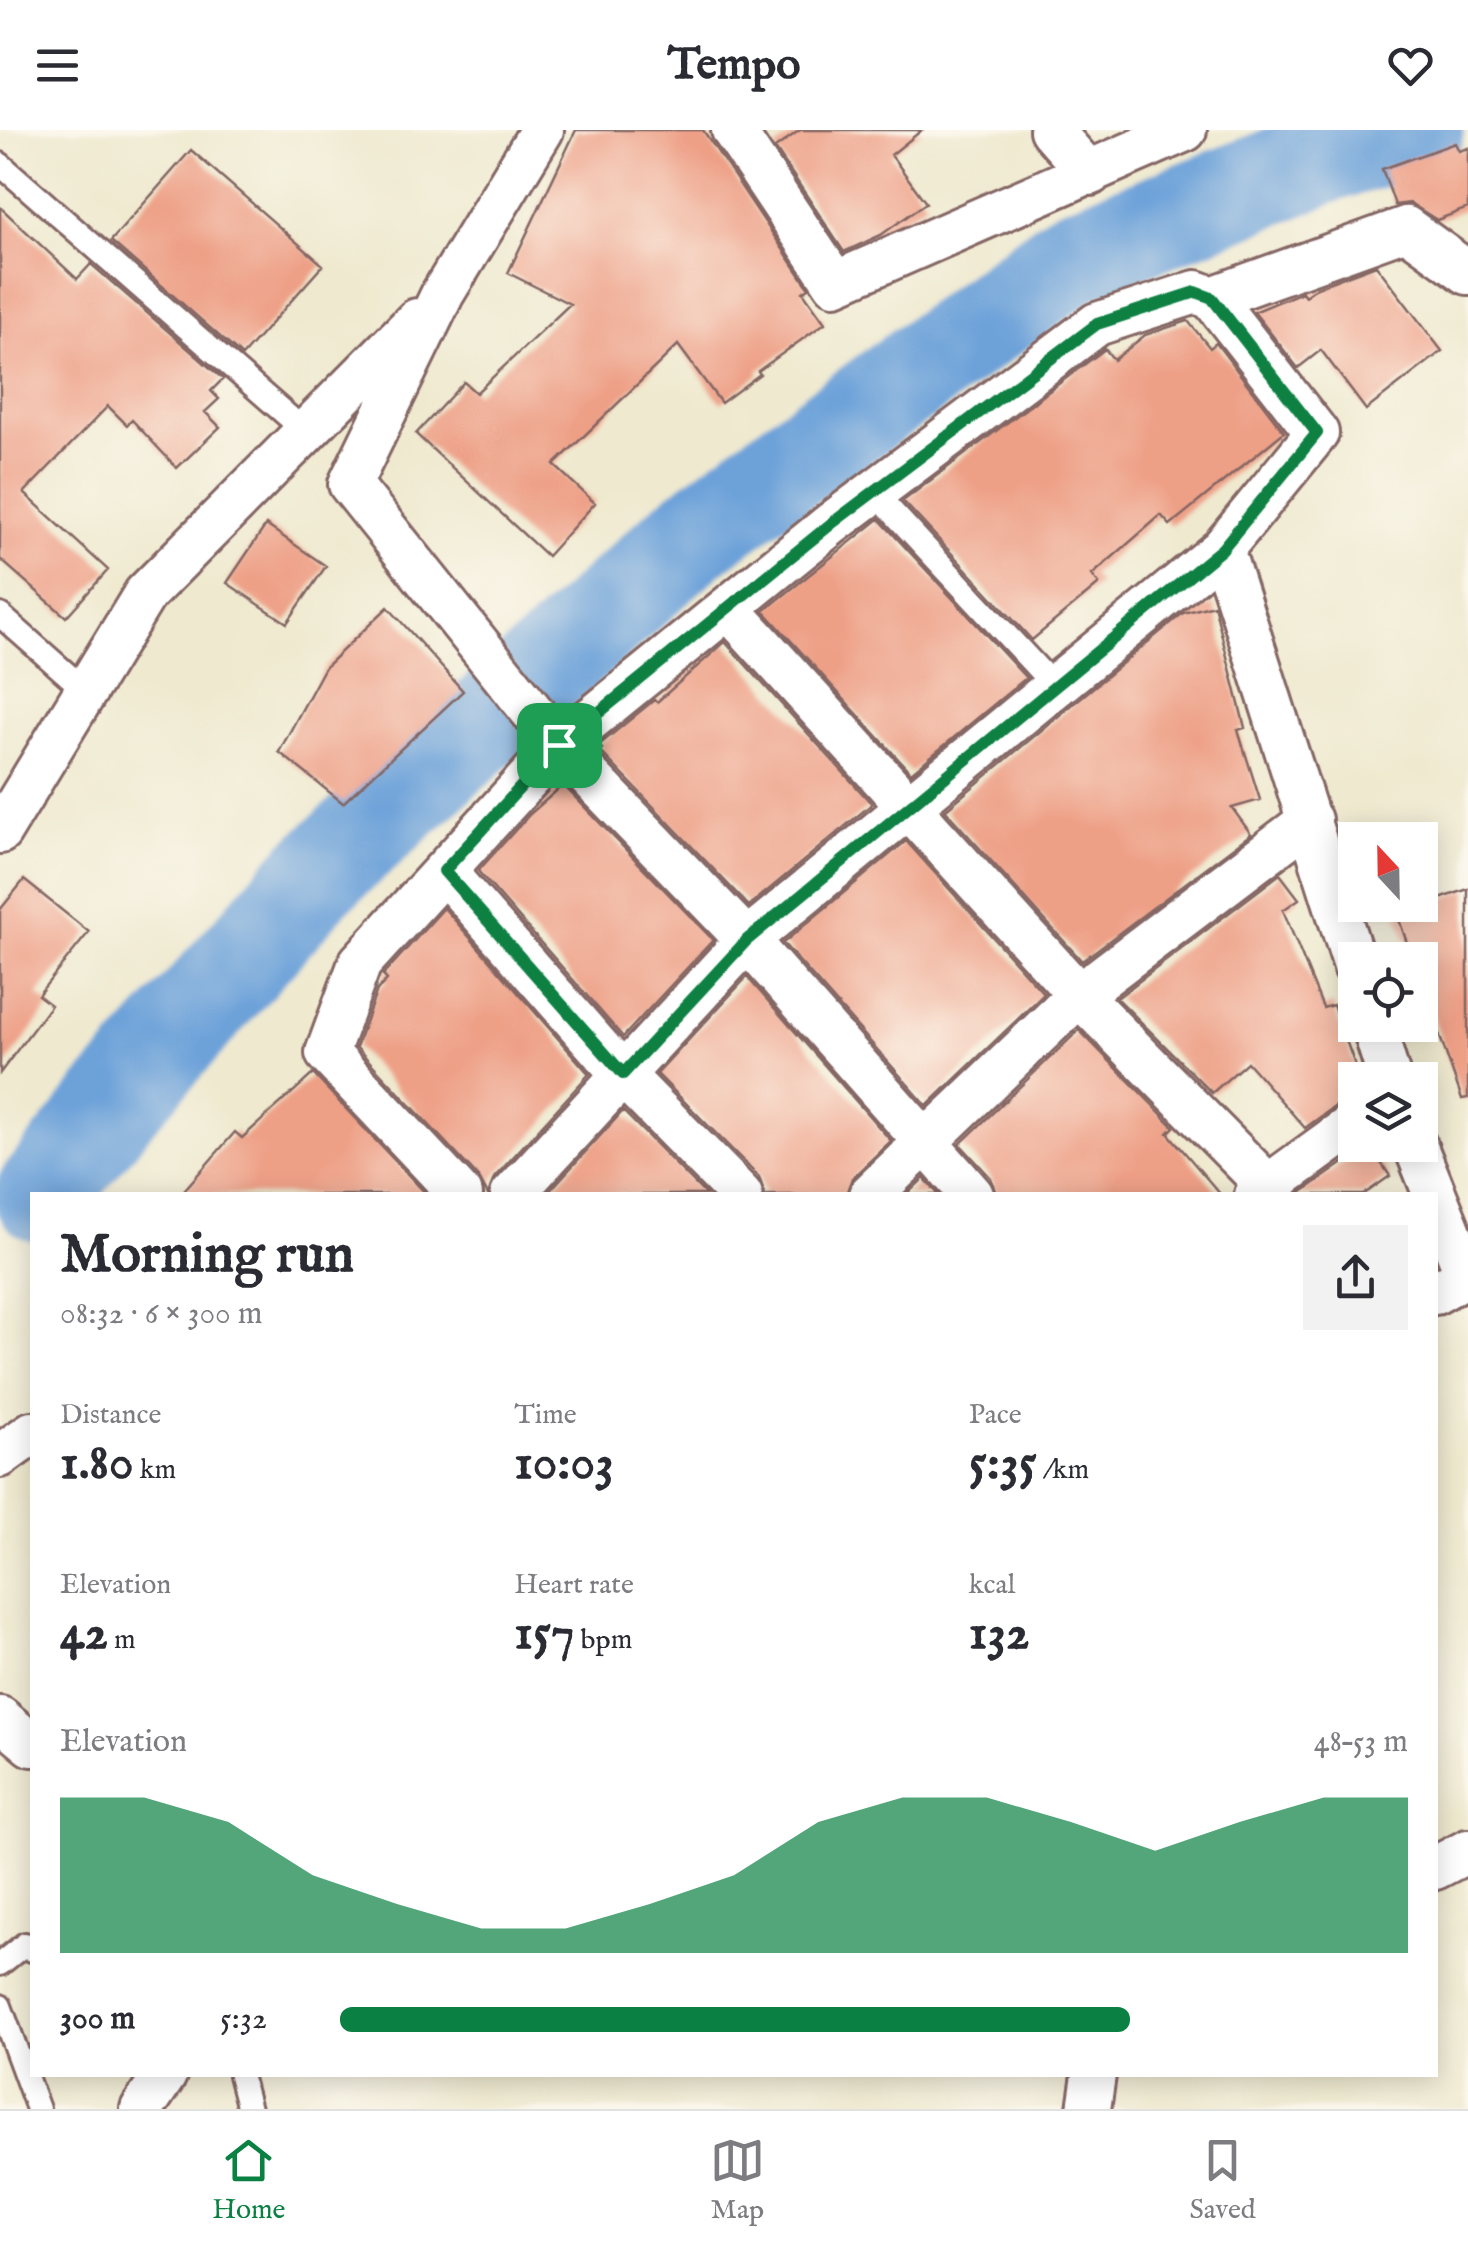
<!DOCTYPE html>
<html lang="en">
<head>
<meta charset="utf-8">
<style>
	:root { --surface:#fff; --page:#f2f2f3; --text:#2b2b33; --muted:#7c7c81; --line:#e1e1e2; --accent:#0b8043 }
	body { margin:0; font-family:"IM FELL English",serif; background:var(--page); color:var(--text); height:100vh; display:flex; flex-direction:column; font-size:38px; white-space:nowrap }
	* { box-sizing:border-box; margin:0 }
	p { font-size:32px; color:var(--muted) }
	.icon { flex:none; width:55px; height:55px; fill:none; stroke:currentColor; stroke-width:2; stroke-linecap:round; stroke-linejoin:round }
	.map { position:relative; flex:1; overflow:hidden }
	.details { position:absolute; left:30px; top:1062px; width:1408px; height:885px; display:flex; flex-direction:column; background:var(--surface); border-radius:0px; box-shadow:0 5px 25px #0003 }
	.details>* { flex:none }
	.needle { width:65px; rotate:338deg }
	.buttons { position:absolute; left:1338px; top:692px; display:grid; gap:20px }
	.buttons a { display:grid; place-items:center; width:100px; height:100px; border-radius:0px; background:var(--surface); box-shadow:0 5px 25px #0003; font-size:50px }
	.pin { position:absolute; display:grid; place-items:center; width:85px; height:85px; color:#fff; margin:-42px; border-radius:20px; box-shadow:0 5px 15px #0006 }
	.round { display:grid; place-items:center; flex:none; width:105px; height:105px; border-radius:0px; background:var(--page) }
	.headline { display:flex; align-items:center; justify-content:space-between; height:170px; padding:0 30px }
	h1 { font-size:55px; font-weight:800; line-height:75px }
	.figures { display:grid; grid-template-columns:repeat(3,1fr); gap:15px; height:170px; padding:10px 30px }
	.figures div { display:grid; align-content:center }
	.figures b { font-size:50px; font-weight:800 }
	.figures small { font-size:28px; font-weight:400 }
	.figures p { font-size:28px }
	.chart { height:280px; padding:20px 30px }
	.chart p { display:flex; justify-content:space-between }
	.chart svg { width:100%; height:180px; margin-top:10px; fill:var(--accent); opacity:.7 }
	ul { padding:0 30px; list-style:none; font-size:32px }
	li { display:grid; grid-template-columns:160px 120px 1fr; align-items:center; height:75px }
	li i { height:25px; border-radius:12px; background:var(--accent) }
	header { display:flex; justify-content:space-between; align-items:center; height:130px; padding:0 30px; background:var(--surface); font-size:45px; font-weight:800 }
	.menu { display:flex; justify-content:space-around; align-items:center; height:140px; border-top:2px solid var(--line); background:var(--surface); font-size:28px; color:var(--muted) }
	.menu a { display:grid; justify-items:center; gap:5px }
	.menu .current { color:var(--accent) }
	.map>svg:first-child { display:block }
</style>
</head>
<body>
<header><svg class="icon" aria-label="menu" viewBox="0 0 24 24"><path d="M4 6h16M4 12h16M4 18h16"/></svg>Tempo<svg class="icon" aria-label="heart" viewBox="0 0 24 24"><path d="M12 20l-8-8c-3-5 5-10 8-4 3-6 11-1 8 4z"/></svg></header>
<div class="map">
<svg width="1468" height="1979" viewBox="0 0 1468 1979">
	<rect width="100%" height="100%" fill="#fbf7ec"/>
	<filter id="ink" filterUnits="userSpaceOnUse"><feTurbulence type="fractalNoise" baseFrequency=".01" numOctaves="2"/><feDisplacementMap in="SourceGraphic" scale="20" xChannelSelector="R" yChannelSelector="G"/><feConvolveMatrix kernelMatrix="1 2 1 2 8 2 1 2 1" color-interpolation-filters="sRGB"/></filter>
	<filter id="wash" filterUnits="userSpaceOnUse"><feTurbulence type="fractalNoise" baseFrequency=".0048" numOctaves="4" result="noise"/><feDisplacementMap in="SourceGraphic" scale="40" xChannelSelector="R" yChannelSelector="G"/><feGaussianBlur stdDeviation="2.25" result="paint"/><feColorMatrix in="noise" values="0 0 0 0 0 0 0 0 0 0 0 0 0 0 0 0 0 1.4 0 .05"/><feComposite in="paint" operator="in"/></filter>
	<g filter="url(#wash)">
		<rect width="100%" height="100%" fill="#efe9cf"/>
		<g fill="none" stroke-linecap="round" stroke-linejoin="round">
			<path stroke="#6da2d9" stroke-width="95" d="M 42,1065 L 118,970 L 313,749 L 688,409 L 1074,125 L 1330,24 L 1416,0"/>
		</g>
		<g id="blocks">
			<path fill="#eea087" d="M 576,0 L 703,0 L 809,158 L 803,162 L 825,193 L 758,241 L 760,244 L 721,273 L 678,215 L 554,335 L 595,373 L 547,426 L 416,304 L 464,252 L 476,263 L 570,174 L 508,143 Z
				M 800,0 L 922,0 L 891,25 L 926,73 L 881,105 L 844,122 L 775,18 Z
				M 1455,13 L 1459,21 L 1468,18 L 1468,78 L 1437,90 L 1410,73 L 1395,75 L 1382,39 Z
				M 191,20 L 323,135 L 242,226 L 111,111 Z
				M 0,77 L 77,149 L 91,134 L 223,249 L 211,261 L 219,269 L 205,282 L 220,297 L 177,338 L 132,290 L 127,295 L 108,276 L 24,363 L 108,440 L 66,487 L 0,429 Z
				M 1376,135 L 1442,221 L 1366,280 L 1321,220 L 1298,238 L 1254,182 L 1302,162 L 1305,166 L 1317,157 Z
				M 1188,191 L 1210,218 L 1216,213 L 1284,302 L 1170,395 L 1161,385 L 1092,445 L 1099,454 L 1032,510 L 903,371 L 1105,219 L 1114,230 L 1145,205 Z
				M 879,389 L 1026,548 L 911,643 L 764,481 Z
				M 266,395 L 326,436 L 287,493 L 227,453 Z
				M 1214,475 L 1245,598 L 1238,600 L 1260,670 L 1232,678 L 1251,704 L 1082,831 L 945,680 L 1183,483 Z
				M 388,477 L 463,561 L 343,673 L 279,622 L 325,537 Z
				M 725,512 L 872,674 L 749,776 L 600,621 L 602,619 L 599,615 L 654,570 L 657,572 Z
				M 563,655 L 713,810 L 623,907 L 478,741 L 530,684 Z
				M 906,711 L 1044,864 L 927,976 L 783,813 Z
				M 1280,744 L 1299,769 L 1283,780 L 1323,878 L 1333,875 L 1355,935 L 1355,968 L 1340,973 L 1305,998 L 1247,932 L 1212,963 L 1117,868 Z
				M 24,750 L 89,802 L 38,865 L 51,875 L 0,943 L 0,780 Z
				M 1468,759 L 1468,968 L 1462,969 L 1420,850 L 1420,830 L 1413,830 L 1397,784 Z
				M 444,778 L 589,944 L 494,1048 L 488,1065 L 479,1048 L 356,917 L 377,860 L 387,850 L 383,845 Z
				M 747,847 L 891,1011 L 852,1048 L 846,1065 L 765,1065 L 759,1047 L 657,944 Z
				M 1079,900 L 1174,997 L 1168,1003 L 1221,1065 L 996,1065 L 991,1048 L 960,1014 Z
				M 313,944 L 427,1065 L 180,1065 L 235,1002 L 242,1008 Z
				M 623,981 L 706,1065 L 546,1065 Z
				M 1369,1015 L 1390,1046 L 1363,1065 L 1298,1065 Z
				M 924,1048 L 939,1065 L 906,1065 Z"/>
		</g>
	</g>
	<g filter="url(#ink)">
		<use href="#blocks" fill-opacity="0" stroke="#846664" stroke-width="2.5"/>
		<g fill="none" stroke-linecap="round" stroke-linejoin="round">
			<defs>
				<path id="lane" d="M 0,34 L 306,302
					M 874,362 L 1054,556
					M 0,485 L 86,561
					M 0,1834 L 25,1814 L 32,1820
					M 0,1876 L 38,1979
					M 240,1945 L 249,1979"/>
				<path id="street" d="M 542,0 L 443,163 L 350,354 L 559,615 L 747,810 L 972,1065
					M 733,0 L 835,153 L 1185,0
					M 1051,0 L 1090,44
					M 1222,419 L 1317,303 L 1212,168 L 1406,98 L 1468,143
					M 728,478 L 1079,865 L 1267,1055
					M 0,702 L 145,464 L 417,190
					M 444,741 L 623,945 L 741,1065
					M 1373,895 L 1390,950
					M 1415,1015 L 1467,1145 L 1435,1163
					M 461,1065 L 327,923 L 360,833 L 559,615 L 831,394 L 1097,194 L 1196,162 L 1212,168
					M 512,1065 L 747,810 L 1222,419 L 1355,836
					M 870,1065 L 1079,865 L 1310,690
					M 1256,1065 L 1355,993
					M 0,1326 L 32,1303
					M 0,1588 L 32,1615
					M 1435,1738 L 1468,1721
					M 142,1979 L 165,1945
					M 1089,1979 L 1094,1945"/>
			</defs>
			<use href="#lane" stroke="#846664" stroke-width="28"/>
			<use href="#street" stroke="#846664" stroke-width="48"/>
			<use href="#lane" stroke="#fff" stroke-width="22"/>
			<use href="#street" stroke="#fff" stroke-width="42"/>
		</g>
	</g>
	<g fill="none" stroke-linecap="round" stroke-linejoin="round" filter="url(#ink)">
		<defs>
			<path id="route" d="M 1196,162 L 1212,168 L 1317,303 L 1222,419 L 747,810 L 623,944 L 444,741 L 559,615 L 831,394 L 1097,194 Z"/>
		</defs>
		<use href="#route" stroke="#fff" stroke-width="20"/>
		<use href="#route" stroke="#0b8043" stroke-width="12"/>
	</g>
</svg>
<div class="buttons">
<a><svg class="needle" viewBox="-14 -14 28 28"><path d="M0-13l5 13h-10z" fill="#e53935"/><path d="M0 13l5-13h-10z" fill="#7c7c81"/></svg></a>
<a><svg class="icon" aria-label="locate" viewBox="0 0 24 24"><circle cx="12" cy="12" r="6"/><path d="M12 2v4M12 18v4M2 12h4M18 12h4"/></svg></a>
<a><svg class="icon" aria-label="layers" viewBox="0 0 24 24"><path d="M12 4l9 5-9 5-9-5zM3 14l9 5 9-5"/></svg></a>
</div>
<div class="pin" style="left:559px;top:615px;background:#1e9e55"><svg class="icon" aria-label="arrive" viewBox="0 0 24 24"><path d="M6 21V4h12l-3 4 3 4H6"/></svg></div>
<section class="details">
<div class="headline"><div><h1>Morning run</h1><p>08:32 · 6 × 300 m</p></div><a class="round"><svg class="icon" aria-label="share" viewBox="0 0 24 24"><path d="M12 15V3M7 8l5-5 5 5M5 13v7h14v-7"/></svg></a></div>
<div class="figures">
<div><p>Distance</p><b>1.80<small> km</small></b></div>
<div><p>Time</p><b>10:03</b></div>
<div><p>Pace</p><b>5:35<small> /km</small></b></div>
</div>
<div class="figures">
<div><p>Elevation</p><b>42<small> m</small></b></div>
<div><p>Heart rate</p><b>157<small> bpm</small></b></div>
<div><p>kcal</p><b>132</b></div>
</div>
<div class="chart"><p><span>Elevation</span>48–53 m</p>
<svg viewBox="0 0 160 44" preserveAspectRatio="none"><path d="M0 44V6L10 6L20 12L30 25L40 32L50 38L60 38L70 32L80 25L90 12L100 6L110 6L120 12L130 19L140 12L150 6L160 6V44z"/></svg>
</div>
<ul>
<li><b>300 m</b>5:32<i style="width:74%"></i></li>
</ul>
</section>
</div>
<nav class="menu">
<a class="current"><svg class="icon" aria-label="home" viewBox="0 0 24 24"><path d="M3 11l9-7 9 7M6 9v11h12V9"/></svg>Home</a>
<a><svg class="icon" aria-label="map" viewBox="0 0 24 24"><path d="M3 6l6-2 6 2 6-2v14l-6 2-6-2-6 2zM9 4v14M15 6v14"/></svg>Map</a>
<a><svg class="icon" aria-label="saved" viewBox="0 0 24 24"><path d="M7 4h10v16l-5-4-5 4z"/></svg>Saved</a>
</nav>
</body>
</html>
